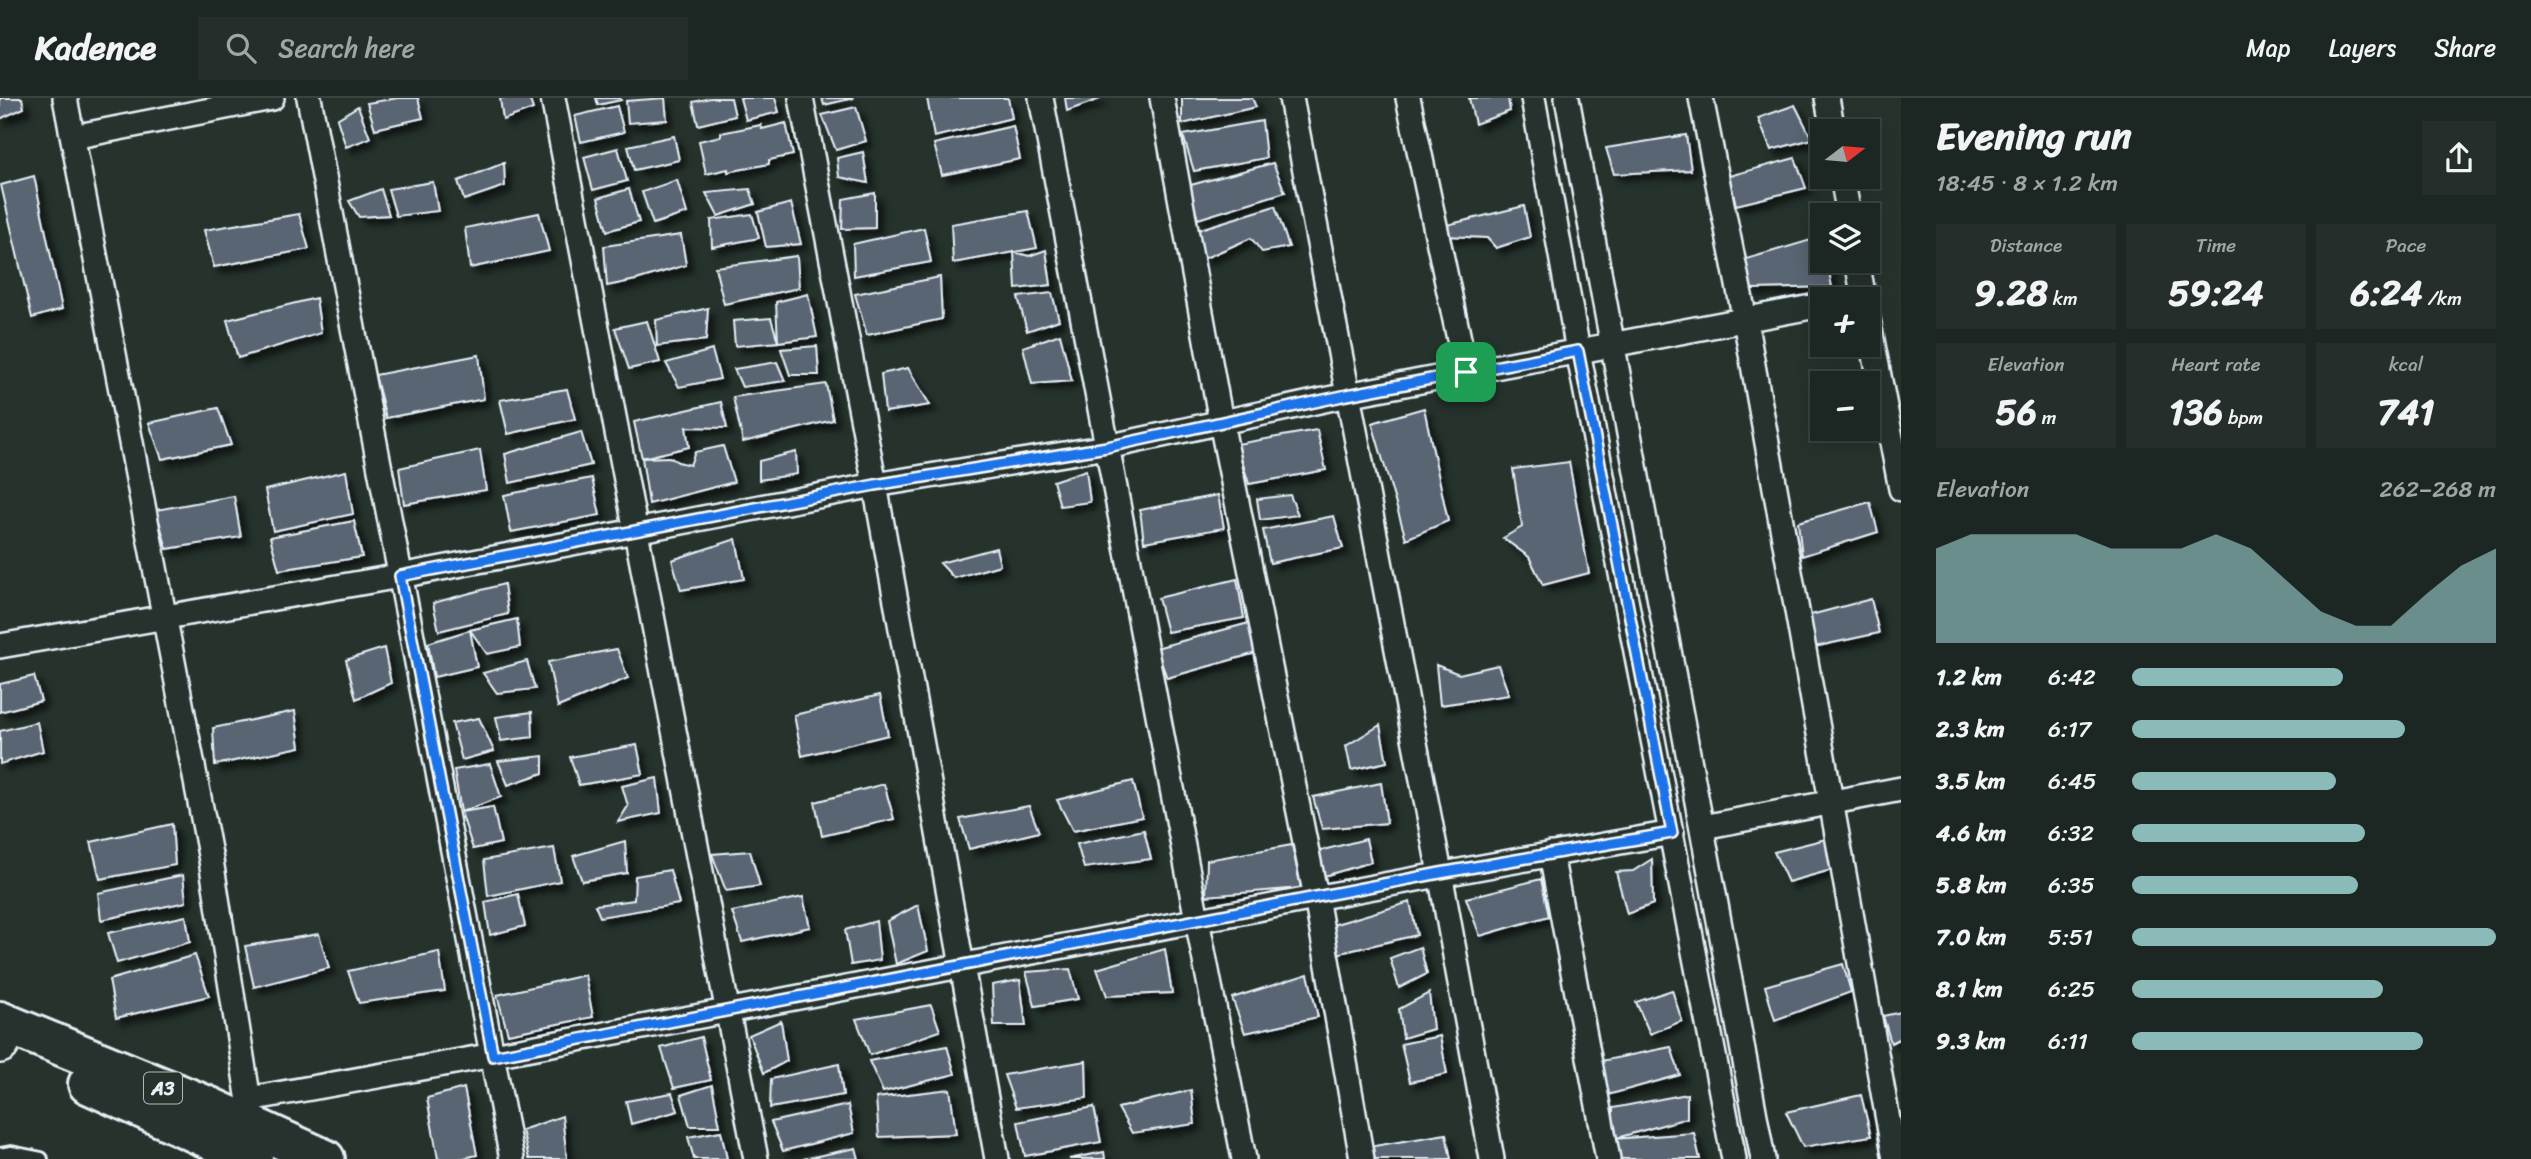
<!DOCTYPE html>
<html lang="en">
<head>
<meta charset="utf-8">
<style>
	:root { --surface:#1c2622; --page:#252e2a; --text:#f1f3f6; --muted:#a0a5a5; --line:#3a4340; --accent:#8bbbb9 }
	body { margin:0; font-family:Sriracha,sans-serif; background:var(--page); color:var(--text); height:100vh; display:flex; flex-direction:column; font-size:26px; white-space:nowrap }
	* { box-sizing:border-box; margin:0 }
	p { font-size:23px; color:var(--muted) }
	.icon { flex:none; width:38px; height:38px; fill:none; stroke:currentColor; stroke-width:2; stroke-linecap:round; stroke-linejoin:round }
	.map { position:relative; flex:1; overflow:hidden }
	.panel { display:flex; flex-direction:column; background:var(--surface); width:630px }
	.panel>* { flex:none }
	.needle { width:46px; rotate:74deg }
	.buttons { position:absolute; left:1810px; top:21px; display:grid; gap:14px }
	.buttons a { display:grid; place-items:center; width:70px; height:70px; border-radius:0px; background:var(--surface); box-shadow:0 4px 18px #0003,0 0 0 2px var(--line); font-size:35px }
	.pin { position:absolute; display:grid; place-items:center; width:60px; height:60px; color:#fff; margin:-30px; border-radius:14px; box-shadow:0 4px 10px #0006 }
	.round { display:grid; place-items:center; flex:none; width:74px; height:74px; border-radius:0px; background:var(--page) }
	.head { display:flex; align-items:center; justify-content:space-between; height:119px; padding:0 35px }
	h1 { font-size:38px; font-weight:700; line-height:52px }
	.figures { display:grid; grid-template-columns:repeat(3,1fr); gap:10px; height:119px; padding:7px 35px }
	.figures div { display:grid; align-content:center; border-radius:0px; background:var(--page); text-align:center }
	.figures b { font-size:35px; font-weight:700 }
	.figures small { font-size:19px; font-weight:400 }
	.figures p { font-size:19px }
	.chart { height:196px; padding:14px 35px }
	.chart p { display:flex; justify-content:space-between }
	.chart svg { width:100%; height:126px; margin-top:7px; fill:var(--accent); opacity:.7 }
	ul { padding:0 35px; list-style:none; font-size:23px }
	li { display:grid; grid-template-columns:112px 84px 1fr; align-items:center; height:52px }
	li i { height:18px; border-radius:9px; background:var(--accent) }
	header { display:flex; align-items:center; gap:42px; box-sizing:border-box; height:98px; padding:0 35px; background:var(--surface); border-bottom:2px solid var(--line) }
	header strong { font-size:33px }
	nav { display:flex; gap:38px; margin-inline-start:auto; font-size:24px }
	.search { width:490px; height:63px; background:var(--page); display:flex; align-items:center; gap:18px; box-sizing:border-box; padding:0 24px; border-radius:0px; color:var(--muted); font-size:26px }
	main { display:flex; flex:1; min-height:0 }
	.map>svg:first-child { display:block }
</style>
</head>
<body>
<header>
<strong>Kadence</strong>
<div class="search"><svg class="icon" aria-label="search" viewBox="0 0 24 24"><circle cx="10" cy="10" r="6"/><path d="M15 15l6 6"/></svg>Search here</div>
<nav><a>Map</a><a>Layers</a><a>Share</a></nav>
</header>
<main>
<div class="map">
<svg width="1901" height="1061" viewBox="0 0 1901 1061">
	<defs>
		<filter id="shadow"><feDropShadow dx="6" dy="6" stdDeviation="3.5" flood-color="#0009"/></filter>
	</defs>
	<rect width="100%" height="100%" fill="#26332d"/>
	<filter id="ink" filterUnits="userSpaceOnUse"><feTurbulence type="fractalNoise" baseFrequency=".0143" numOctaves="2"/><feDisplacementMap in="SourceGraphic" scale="14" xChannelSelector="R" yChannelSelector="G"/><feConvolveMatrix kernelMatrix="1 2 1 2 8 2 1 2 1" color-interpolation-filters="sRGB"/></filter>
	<g filter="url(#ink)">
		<path fill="#5a6573" stroke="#e8f1f8" stroke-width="2" filter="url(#shadow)" d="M 0,0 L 22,0 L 24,10 L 0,21 Z
			M 398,0 L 418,0 L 423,20 L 375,31 L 367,5 Z
			M 500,0 L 529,0 L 533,11 L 503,22 Z
			M 596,0 L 620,0 L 621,2 L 598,7 Z
			M 665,0 L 667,22 L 628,25 L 626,3 Z
			M 710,0 L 731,0 L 735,18 L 698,27 L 693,4 Z
			M 740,0 L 775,0 L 779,14 L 746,22 Z
			M 822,0 L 854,0 L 824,7 Z
			M 927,0 L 1008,0 L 1012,20 L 934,39 Z
			M 1065,0 L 1100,0 L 1100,1 L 1067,13 Z
			M 1182,0 L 1252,0 L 1256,9 L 1182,26 Z
			M 1469,0 L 1508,0 L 1510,13 L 1475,26 Z
			M 1795,7 L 1812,41 L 1771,52 L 1758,20 Z
			M 358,8 L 370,40 L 346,49 L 337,21 Z
			M 617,8 L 624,34 L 581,44 L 575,18 Z
			M 856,9 L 866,43 L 836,52 L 822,17 Z
			M 1262,23 L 1266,60 L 1194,73 L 1183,37 Z
			M 786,25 L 793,57 L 769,62 L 769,66 L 728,74 L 728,71 L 706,76 L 699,43 L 721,38 L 721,35 L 761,27 L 762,31 Z
			M 1013,28 L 1020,61 L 942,77 L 934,46 Z
			M 1686,37 L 1691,72 L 1614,76 L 1606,50 Z
			M 674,38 L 679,62 L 634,72 L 628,48 Z
			M 618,50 L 627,83 L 593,92 L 584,59 Z
			M 863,54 L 868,85 L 839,79 L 837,60 Z
			M 1795,60 L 1806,90 L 1736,107 L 1729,78 Z
			M 504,65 L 505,88 L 464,102 L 458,83 Z
			M 1273,65 L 1285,94 L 1198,121 L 1187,88 Z
			M 34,78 L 62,211 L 32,220 L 1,87 Z
			M 677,82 L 687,115 L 653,126 L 642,94 Z
			M 433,84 L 438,113 L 396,118 L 388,91 Z
			M 381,91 L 389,117 L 359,119 L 349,103 Z
			M 629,91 L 639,124 L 607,133 L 598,100 Z
			M 750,91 L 755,106 L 718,118 L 706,95 Z
			M 875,95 L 875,130 L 842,131 L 843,101 Z
			M 791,105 L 801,146 L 766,149 L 758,114 Z
			M 1275,108 L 1289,149 L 1262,154 L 1251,140 L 1203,161 L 1197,132 Z
			M 1524,108 L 1530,139 L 1496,150 L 1487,140 L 1447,138 L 1443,128 Z
			M 1028,113 L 1037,150 L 953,165 L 951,126 Z
			M 539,115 L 549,153 L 470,170 L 465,130 Z
			M 299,116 L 309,151 L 214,169 L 204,132 Z
			M 752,116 L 759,140 L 712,149 L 711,122 Z
			M 924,130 L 931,164 L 854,178 L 853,146 Z
			M 681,137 L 686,167 L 636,182 L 607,188 L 604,148 Z
			M 1821,139 L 1822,163 L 1827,163 L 1832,189 L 1752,191 L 1740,163 Z
			M 1046,152 L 1051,187 L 1016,191 L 1014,154 L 1029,158 Z
			M 797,158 L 799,190 L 724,206 L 715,169 Z
			M 940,179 L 942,221 L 867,237 L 855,196 Z
			M 1052,195 L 1059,222 L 1027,233 L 1018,199 Z
			M 808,196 L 817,239 L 778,244 L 776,204 Z
			M 316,200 L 321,235 L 238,260 L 227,222 Z
			M 708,210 L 706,242 L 657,248 L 656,222 Z
			M 771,220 L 778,244 L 735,248 L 733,223 Z
			M 647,223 L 660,264 L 629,271 L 615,230 Z
			M 1060,236 L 1072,283 L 1032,286 L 1023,249 Z
			M 817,248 L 819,277 L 790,277 L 781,251 Z
			M 712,252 L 720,281 L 679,289 L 666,265 Z
			M 479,257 L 484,301 L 386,320 L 375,277 Z
			M 777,264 L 785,283 L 742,289 L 734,271 Z
			M 908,270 L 930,307 L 885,314 L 881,276 Z
			M 826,286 L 833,322 L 743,344 L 733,299 Z
			M 567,291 L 575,321 L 508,336 L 500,302 Z
			M 721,304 L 727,330 L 686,329 L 689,349 L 642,360 L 634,324 Z
			M 218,310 L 231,347 L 162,361 L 149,325 Z
			M 1424,310 L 1448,423 L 1406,441 L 1372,325 Z
			M 1317,332 L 1326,372 L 1249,386 L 1237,346 Z
			M 581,334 L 591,367 L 510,385 L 505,356 Z
			M 723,348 L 734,384 L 649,406 L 642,360 L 669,359 L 678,364 L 690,367 L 695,354 Z
			M 480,352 L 486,392 L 404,406 L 399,370 Z
			M 796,354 L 797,376 L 759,382 L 759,363 Z
			M 1569,364 L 1589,475 L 1543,487 L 1529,459 L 1503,440 L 1522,429 L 1513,371 Z
			M 1086,372 L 1090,404 L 1060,408 L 1053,383 Z
			M 346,373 L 353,416 L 273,433 L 265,392 Z
			M 592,380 L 600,417 L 511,434 L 504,397 Z
			M 1218,397 L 1224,430 L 1144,444 L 1140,412 Z
			M 1290,397 L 1298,417 L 1260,422 L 1257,401 Z
			M 234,398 L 241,439 L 167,451 L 156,412 Z
			M 1870,404 L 1878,434 L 1802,458 L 1798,424 Z
			M 1334,418 L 1343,450 L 1270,465 L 1263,432 Z
			M 354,423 L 362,459 L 279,472 L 270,439 Z
			M 736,441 L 744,481 L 681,492 L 672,462 Z
			M 996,450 L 1000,467 L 954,480 L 940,465 Z
			M 1237,481 L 1244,520 L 1167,534 L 1158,500 Z
			M 504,486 L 508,516 L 439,533 L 433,505 Z
			M 1871,501 L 1879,535 L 1814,549 L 1807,518 Z
			M 517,521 L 520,549 L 487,556 L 470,532 Z
			M 1249,525 L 1256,555 L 1167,580 L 1156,550 Z
			M 470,532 L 477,569 L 434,579 L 428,545 Z
			M 384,550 L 391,585 L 356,601 L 346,562 Z
			M 617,551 L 628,580 L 558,609 L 548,564 Z
			M 527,563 L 535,591 L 497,595 L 483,575 Z
			M 1436,567 L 1459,576 L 1498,567 L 1509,597 L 1440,607 Z
			M 34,578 L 41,603 L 0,614 L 0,586 Z
			M 880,597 L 888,637 L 802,658 L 794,617 Z
			M 295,613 L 300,649 L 215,667 L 213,630 Z
			M 532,614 L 533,639 L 501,643 L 496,619 Z
			M 479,620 L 494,653 L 462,662 L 452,625 Z
			M 37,624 L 43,653 L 0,666 L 0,633 Z
			M 1380,627 L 1387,664 L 1351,672 L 1346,648 Z
			M 637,647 L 643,676 L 579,687 L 570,659 Z
			M 543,658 L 543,675 L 508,687 L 498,663 Z
			M 490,666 L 501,699 L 461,714 L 454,672 Z
			M 657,680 L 661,715 L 618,724 L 628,708 L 622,688 Z
			M 1133,683 L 1142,719 L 1073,733 L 1057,702 Z
			M 1381,685 L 1387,725 L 1322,731 L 1313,699 Z
			M 884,686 L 894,721 L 822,738 L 815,704 Z
			M 1029,708 L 1039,734 L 969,751 L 960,721 Z
			M 493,709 L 501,745 L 473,751 L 461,714 Z
			M 172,726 L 175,767 L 100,781 L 91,744 Z
			M 1144,732 L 1151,761 L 1084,770 L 1077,746 Z
			M 1366,741 L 1371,764 L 1321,779 L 1319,753 Z
			M 1826,741 L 1835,771 L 1788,784 L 1774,754 Z
			M 625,743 L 627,775 L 582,783 L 573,758 Z
			M 1292,747 L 1301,790 L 1206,798 L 1207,762 Z
			M 554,750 L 560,783 L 488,798 L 484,762 Z
			M 750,753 L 760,788 L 726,793 L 712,756 Z
			M 1652,761 L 1653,806 L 1627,816 L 1616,774 L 1633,773 Z
			M 670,772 L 679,806 L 600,819 L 595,807 L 634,802 L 635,778 Z
			M 183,777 L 186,804 L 101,822 L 98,795 Z
			M 1541,781 L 1549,818 L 1480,838 L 1466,800 Z
			M 518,796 L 525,828 L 490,837 L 485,804 Z
			M 803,799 L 810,829 L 742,844 L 732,814 Z
			M 1410,804 L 1417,837 L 1336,856 L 1329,828 Z
			M 918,807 L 928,853 L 896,866 L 887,823 Z
			M 186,818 L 190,844 L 117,865 L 108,835 Z
			M 876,823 L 880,862 L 851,867 L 845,832 Z
			M 319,836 L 329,870 L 254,889 L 245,848 Z
			M 1420,849 L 1427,876 L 1399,890 L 1390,860 Z
			M 1165,851 L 1172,895 L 1107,898 L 1097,871 Z
			M 439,854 L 445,893 L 359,905 L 348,873 Z
			M 195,857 L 209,898 L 116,920 L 109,882 Z
			M 1843,866 L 1851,894 L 1775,922 L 1765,888 Z
			M 1070,871 L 1078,901 L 1035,908 L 1026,874 Z
			M 1308,876 L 1318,919 L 1245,935 L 1232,900 Z
			M 585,877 L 593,919 L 508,936 L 497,897 Z
			M 1020,882 L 1026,928 L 994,928 L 992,887 Z
			M 1672,892 L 1682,923 L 1650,936 L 1636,904 Z
			M 1429,895 L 1433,931 L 1403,940 L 1399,911 Z
			M 931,907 L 940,933 L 870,957 L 856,921 Z
			M 1901,914 L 1901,940 L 1891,945 L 1883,918 Z
			M 781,923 L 787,963 L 764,975 L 749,937 Z
			M 1440,938 L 1447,976 L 1410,984 L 1401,946 Z
			M 701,939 L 711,982 L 674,990 L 661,950 Z
			M 947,948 L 955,976 L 883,994 L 869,963 Z
			M 1671,949 L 1680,977 L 1604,998 L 1601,963 Z
			M 1086,963 L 1087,1000 L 1016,1010 L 1004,977 Z
			M 839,966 L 843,997 L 770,1010 L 771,981 Z
			M 712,987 L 720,1028 L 690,1028 L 681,997 Z
			M 464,990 L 477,1057 L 460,1061 L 438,1061 L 427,1000 Z
			M 950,991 L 956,1036 L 879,1039 L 876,1000 Z
			M 1191,992 L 1195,1026 L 1132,1035 L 1118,1010 Z
			M 672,995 L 678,1013 L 631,1026 L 626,1003 Z
			M 1687,996 L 1687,1020 L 1613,1041 L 1613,1010 Z
			M 1861,997 L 1871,1038 L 1803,1049 L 1786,1014 Z
			M 848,1007 L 854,1035 L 783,1053 L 771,1024 Z
			M 1094,1009 L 1101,1044 L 1025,1058 L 1018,1024 Z
			M 562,1018 L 567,1061 L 529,1061 L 522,1032 Z
			M 721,1033 L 727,1061 L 694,1061 L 688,1039 Z
			M 1694,1035 L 1700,1061 L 1621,1061 L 1613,1041 Z
			M 1446,1036 L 1451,1061 L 1371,1061 L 1368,1049 Z
			M 856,1050 L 859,1061 L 803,1061 Z
			M 1104,1054 L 1105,1061 L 1069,1061 Z"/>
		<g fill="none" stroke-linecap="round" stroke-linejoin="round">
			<defs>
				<path id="lane" d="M 0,1057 L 11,1055 L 41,1061"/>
				<path id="street" d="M 65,0 L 211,762 L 251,1016
					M 309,0 L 512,1061
					M 553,0 L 756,1061
					M 801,0 L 875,387 L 997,1061
					M 1041,0 L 1197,822 L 1244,1061
					M 1162,0 L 1221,324 L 1316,799 L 1362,1061
					M 1291,0 L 1440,775 L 1492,1061
					M 1408,0 L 1466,274
					M 1533,0 L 1578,253 L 1734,1061
					M 1567,0 L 1763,1061
					M 1701,0 L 1745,222 L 1895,1061
					M 1827,0 L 1833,33
					M 73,39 L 272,0
					M 1842,79 L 1849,117
					M 1857,163 L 1864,201
					M 1867,216 L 1901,391
					M 0,548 L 400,478 L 875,387 L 1107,349 L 1347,297 L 1822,207
					M 1703,729 L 1901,691
					M 1551,756 L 1608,1061
					M 249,1001 C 724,918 1196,818 1672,735"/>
				<path id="secondary" d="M 0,948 L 2,947"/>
				<path id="highway" d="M 0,923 L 208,1008 L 325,1061
					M 88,986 L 253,1061"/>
			</defs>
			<use href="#lane" stroke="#e8f1f8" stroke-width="18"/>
			<use href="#street" stroke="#e8f1f8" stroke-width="28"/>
			<use href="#secondary" stroke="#e8f1f8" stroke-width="38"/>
			<use href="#highway" stroke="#e8f1f8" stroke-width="44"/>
			<use href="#lane" stroke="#26332d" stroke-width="12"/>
			<use href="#street" stroke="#26332d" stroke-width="23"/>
			<use href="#secondary" stroke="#26332d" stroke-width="33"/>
			<use href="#highway" stroke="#26332d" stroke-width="38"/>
		</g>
	</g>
	<g fill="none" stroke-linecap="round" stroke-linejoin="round" filter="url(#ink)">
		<defs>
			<path id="route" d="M 1578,253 L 1672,735 L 1440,775 L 493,958 L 400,478 L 875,387 L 1107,349 L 1347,297 Z"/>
		</defs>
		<use href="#route" stroke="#fff" stroke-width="14"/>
		<use href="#route" stroke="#1a73e8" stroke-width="9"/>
	</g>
	<g text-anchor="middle" stroke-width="7" stroke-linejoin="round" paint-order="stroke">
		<rect fill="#26332d" stroke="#aeb8bb" stroke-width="2" x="144" y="974.5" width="38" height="31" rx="5"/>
		<g font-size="19" font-weight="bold" fill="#e8f1f8">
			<text x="163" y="997">A3</text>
		</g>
	</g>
</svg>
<div class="buttons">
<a><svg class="needle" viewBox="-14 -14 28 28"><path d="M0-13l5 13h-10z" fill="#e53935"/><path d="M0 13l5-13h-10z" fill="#a0a5a5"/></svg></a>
<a><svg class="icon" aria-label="layers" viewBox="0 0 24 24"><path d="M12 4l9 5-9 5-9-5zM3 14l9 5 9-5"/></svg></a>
<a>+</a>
<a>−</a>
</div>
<div class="pin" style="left:1466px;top:274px;background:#1e9e55"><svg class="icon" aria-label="arrive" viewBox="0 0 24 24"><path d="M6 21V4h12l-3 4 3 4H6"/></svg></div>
</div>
<section class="panel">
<div class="head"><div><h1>Evening run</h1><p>18:45 · 8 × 1.2 km</p></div><a class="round"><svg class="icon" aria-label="share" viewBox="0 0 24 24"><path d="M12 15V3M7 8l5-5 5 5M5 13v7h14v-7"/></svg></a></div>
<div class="figures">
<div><p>Distance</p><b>9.28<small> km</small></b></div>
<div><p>Time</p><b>59:24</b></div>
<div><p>Pace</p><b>6:24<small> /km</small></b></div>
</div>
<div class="figures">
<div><p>Elevation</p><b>56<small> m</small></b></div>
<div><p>Heart rate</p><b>136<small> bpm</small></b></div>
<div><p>kcal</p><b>741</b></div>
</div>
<div class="chart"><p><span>Elevation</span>262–268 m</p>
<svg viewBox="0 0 160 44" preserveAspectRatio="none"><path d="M0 44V11L10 6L20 6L30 6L40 6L50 11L60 11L70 11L80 6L90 11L100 22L110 33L120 38L130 38L140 27L150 17L160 11V44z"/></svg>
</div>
<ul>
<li><b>1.2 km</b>6:42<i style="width:58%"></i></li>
<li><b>2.3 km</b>6:17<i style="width:75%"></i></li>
<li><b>3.5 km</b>6:45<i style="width:56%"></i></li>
<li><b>4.6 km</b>6:32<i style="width:64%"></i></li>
<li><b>5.8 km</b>6:35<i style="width:62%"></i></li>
<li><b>7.0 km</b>5:51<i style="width:100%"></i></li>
<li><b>8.1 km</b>6:25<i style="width:69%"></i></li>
<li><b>9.3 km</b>6:11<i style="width:80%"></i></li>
</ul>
</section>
</main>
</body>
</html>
